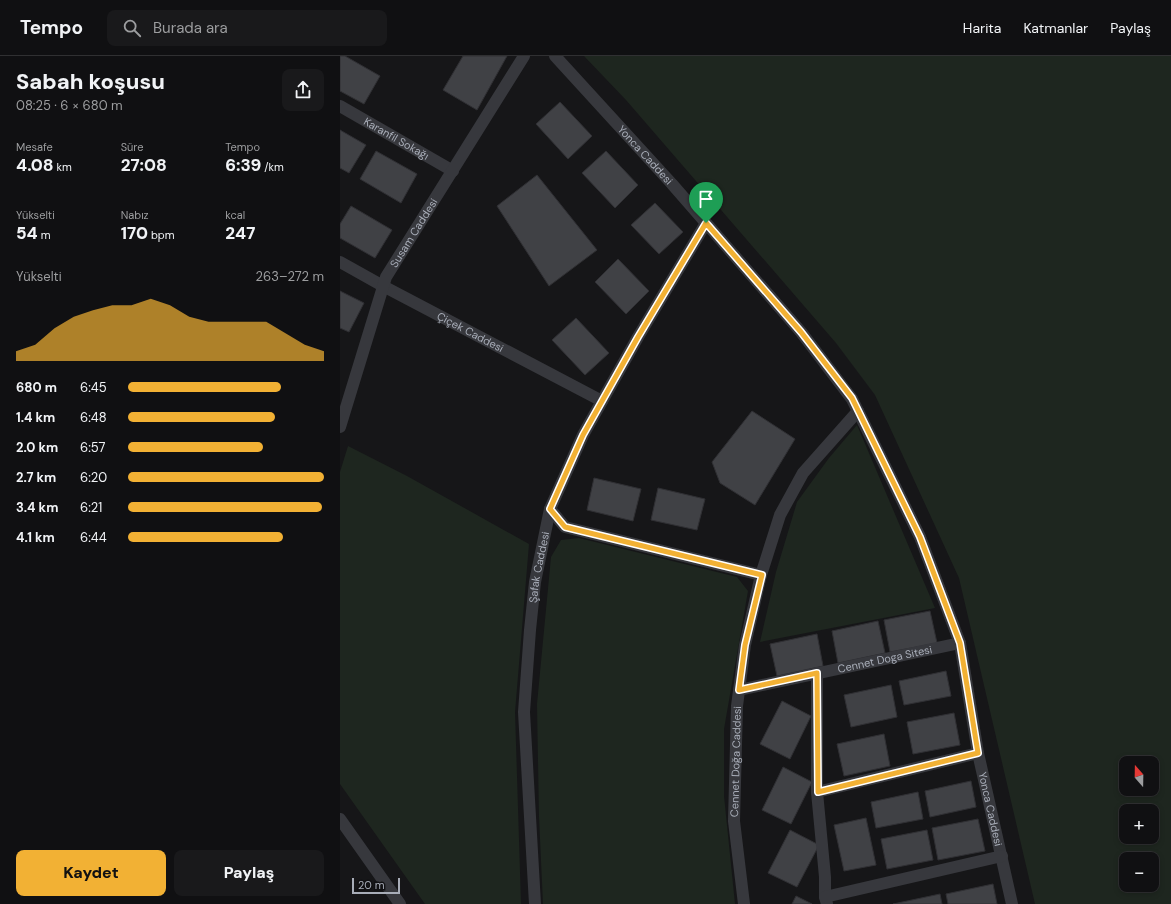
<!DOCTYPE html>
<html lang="tr">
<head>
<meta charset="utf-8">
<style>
	:root { --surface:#101012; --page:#19191b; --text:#f1f3f6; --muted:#9c9d9f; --line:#303032; --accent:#f2b134 }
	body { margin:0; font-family:"DM Sans",sans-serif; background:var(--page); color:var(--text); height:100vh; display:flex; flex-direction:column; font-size:15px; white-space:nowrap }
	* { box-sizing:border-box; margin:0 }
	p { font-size:13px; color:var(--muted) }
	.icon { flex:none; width:22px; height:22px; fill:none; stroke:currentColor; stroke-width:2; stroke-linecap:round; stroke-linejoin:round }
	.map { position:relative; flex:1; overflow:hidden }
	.side { display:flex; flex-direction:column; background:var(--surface); width:340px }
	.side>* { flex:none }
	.needle { width:26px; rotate:340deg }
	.tools { position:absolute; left:779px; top:700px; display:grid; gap:8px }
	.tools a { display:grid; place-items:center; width:40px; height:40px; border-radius:8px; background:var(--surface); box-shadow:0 2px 6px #0003,0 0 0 1px var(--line); font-size:20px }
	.scale { position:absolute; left:12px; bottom:10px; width:48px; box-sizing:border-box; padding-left:4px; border:2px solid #a8adb8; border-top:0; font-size:11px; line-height:14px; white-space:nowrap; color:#a8adb8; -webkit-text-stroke:3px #111113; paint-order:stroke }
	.pin { position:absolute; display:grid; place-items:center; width:34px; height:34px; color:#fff; margin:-41px -17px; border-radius:50% 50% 50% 0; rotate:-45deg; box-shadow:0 0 4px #0007 }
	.pin .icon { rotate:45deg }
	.round { display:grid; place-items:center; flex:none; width:42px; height:42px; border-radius:8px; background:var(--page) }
	.headline { display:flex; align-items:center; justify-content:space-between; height:68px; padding:0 16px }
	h1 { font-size:22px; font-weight:800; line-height:30px }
	.figures { display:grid; grid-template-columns:repeat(3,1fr); gap:6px; height:68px; padding:4px 16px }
	.figures div { display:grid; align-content:center }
	.figures b { font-size:17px; font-weight:800 }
	.figures small { font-size:11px; font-weight:400 }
	.figures p { font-size:11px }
	.chart { height:112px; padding:8px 16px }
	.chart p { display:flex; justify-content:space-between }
	.chart svg { width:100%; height:72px; margin-top:4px; fill:var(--accent); opacity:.7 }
	.primary-button { display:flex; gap:8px; margin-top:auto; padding:8px 16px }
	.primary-button a { flex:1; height:46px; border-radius:8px; background:var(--accent); color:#111; font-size:16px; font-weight:800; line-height:46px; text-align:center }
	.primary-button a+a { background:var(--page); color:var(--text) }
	ul { padding:0 16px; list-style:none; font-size:13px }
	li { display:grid; grid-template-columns:64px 48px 1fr; align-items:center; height:30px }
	li i { height:10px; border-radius:5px; background:var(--accent) }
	header { display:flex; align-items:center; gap:24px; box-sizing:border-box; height:56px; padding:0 20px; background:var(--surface); border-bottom:1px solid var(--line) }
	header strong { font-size:19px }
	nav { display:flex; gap:22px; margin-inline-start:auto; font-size:14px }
	.search { width:280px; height:36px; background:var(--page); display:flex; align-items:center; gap:10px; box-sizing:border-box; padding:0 14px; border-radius:8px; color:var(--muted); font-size:15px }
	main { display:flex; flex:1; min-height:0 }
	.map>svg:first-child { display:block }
</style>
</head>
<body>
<header>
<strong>Tempo</strong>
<div class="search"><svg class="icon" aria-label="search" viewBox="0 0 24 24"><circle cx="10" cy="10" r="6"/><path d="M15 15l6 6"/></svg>Burada ara</div>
<nav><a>Harita</a><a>Katmanlar</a><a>Paylaş</a></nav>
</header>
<main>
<section class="side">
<div class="headline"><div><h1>Sabah koşusu</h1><p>08:25 · 6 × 680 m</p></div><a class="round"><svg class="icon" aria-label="share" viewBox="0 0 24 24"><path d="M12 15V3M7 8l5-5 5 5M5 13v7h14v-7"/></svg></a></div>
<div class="figures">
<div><p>Mesafe</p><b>4.08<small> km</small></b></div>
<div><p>Süre</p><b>27:08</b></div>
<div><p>Tempo</p><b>6:39<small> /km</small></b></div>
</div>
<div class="figures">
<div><p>Yükselti</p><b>54<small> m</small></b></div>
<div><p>Nabız</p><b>170<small> bpm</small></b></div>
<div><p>kcal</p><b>247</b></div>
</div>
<div class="chart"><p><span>Yükselti</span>263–272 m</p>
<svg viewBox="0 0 160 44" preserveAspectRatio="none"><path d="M0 44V38L10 34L20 24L30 17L40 13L50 10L60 10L70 6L80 10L90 17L100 20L110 20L120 20L130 20L140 27L150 34L160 38V44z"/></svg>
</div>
<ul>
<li><b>680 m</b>6:45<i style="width:78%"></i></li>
<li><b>1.4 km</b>6:48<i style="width:75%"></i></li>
<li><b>2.0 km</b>6:57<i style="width:69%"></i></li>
<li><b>2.7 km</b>6:20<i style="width:100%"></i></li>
<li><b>3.4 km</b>6:21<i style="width:99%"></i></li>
<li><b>4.1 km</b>6:44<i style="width:79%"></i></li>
</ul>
<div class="primary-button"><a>Kaydet</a><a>Paylaş</a></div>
</section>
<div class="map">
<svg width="831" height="848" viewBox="0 0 831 848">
	<rect width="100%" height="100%" fill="#161618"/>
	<path fill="#1e261f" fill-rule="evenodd" d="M 244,0 L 831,0 L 831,848 L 695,848 L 619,522 L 535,339 L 496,287 L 286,44 ZM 786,707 L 812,707 L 812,733 L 786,733 ZM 786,755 L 812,755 L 812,781 L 786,781 ZM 786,803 L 812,803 L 812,829 L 786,829 Z
		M 517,369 L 595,552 L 420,586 L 436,516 L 457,446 L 489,402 Z
		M 8,390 L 67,420 L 189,488 L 175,656 L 181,848 L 85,848 L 0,728 L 0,416 Z
		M 239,482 L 397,521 L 408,535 L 384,673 L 384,740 L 395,848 L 203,848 L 199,761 L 197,648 L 211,501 L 221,484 Z"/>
	<path fill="#404145" stroke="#303034" d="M 0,0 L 5,0 L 40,20 L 24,48 L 0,35 Z
		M 123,0 L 167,0 L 137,54 L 103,34 Z
		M 220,46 L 252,80 L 228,103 L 196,68 Z
		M 0,74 L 26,89 L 9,117 L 0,112 Z
		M 36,95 L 77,118 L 61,147 L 20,123 Z
		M 266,95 L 298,129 L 275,152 L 242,117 Z
		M 197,119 L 257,194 L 209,230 L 157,150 Z
		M 315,147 L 343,176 L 319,198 L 291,169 Z
		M 11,150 L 52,174 L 35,202 L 0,182 L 0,168 Z
		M 278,203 L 309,235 L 286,258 L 255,226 Z
		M 0,235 L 24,247 L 9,276 L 0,272 Z
		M 236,262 L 269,297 L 245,319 L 212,284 Z
		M 412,355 L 455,383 L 415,449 L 380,427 L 372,406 Z
		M 254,422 L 301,433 L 293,465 L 247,454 Z
		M 318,432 L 365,443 L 357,474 L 311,464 Z
		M 590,555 L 597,587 L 550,596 L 544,564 Z
		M 538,565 L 545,597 L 498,607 L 492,575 Z
		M 477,578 L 483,610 L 437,620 L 430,588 Z
		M 606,615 L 611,640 L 564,649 L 559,625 Z
		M 551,629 L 557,661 L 511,671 L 504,639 Z
		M 442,645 L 471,660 L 450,703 L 420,688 Z
		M 614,657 L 620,689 L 573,698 L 567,666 Z
		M 544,678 L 550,710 L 504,720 L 497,688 Z
		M 443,711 L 472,726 L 451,768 L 422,754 Z
		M 631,725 L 636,751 L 590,761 L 585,735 Z
		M 578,736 L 583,763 L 536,772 L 531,746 Z
		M 526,762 L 536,809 L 504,815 L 494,769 Z
		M 638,763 L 645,795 L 598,804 L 592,772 Z
		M 450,774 L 479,789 L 457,831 L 428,817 Z
		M 587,774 L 593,804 L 547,813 L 541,783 Z
		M 653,828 L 657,848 L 608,848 L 606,838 Z
		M 600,838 L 602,848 L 553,848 Z
		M 456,840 L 472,848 L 452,848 Z"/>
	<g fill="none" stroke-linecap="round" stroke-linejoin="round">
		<g stroke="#37383d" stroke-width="12">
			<path id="s1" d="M 215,0 L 332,128 L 461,276 L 512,343 L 580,481 L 620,587 L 638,697 L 672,848"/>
			<path id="s2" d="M 0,50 L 113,115"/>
			<path id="s3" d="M 0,206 L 43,230 L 262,345"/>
			<path id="s4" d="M 0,371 L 46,221 L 184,0"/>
			<path d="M 210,453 L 225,471 L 421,519"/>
			<path d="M 477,617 L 477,736 L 485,821 L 485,841 L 487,848"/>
			<path id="s5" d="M 399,634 L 620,587"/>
			<path d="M 477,736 L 638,697"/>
			<path d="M 0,763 L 60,848"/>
			<path d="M 485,841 L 662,800"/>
			<path id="s6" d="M 195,848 L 184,656 L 190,574 L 195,526 L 210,453 L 243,379 L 298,281 L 366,167"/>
			<path id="s7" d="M 404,848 L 394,765 L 397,650 L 405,589 L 421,519 L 440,459 L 463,417 L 518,355"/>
		</g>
	</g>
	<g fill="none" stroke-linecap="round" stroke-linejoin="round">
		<defs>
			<path id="route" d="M 366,167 L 461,276 L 512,342 L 580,481 L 620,587 L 638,697 L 478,736 L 477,617 L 399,634 L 405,589 L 422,519 L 225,471 L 210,453 L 243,379 L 298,281 Z"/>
		</defs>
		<use href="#route" stroke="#fff" stroke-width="8"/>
		<use href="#route" stroke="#f2b134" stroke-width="5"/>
	</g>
	<g text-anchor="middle" stroke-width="3" stroke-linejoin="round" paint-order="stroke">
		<g font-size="11" fill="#a8adb8" stroke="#111113">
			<text dy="4" stroke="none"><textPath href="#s2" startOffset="65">Karanfil Sokağı</textPath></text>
			<text dy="4" stroke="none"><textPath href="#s1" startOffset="134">Yonca Caddesi</textPath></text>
			<text dy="4" stroke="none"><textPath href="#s4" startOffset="209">Susam Caddesi</textPath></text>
			<text dy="4" stroke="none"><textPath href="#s3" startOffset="148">Çiçek Caddesi</textPath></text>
			<text dy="4" stroke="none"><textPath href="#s6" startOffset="338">Şafak Caddesi</textPath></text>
			<text dy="4" stroke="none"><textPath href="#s5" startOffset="149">Cennet Doga Sitesi</textPath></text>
			<text dy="4" stroke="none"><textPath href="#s7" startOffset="143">Cennet Doğa Caddesi</textPath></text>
			<text dy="4" stroke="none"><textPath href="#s1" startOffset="890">Yonca Caddesi</textPath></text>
		</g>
	</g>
</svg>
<div class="tools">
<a><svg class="needle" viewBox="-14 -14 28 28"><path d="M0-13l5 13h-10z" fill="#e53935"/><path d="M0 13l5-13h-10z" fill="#9c9d9f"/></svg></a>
<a>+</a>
<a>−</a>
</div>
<div class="scale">20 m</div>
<div class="pin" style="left:366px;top:167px;background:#1e9e55"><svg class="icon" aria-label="arrive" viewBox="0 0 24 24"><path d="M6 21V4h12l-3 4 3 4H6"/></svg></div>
</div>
</main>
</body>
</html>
